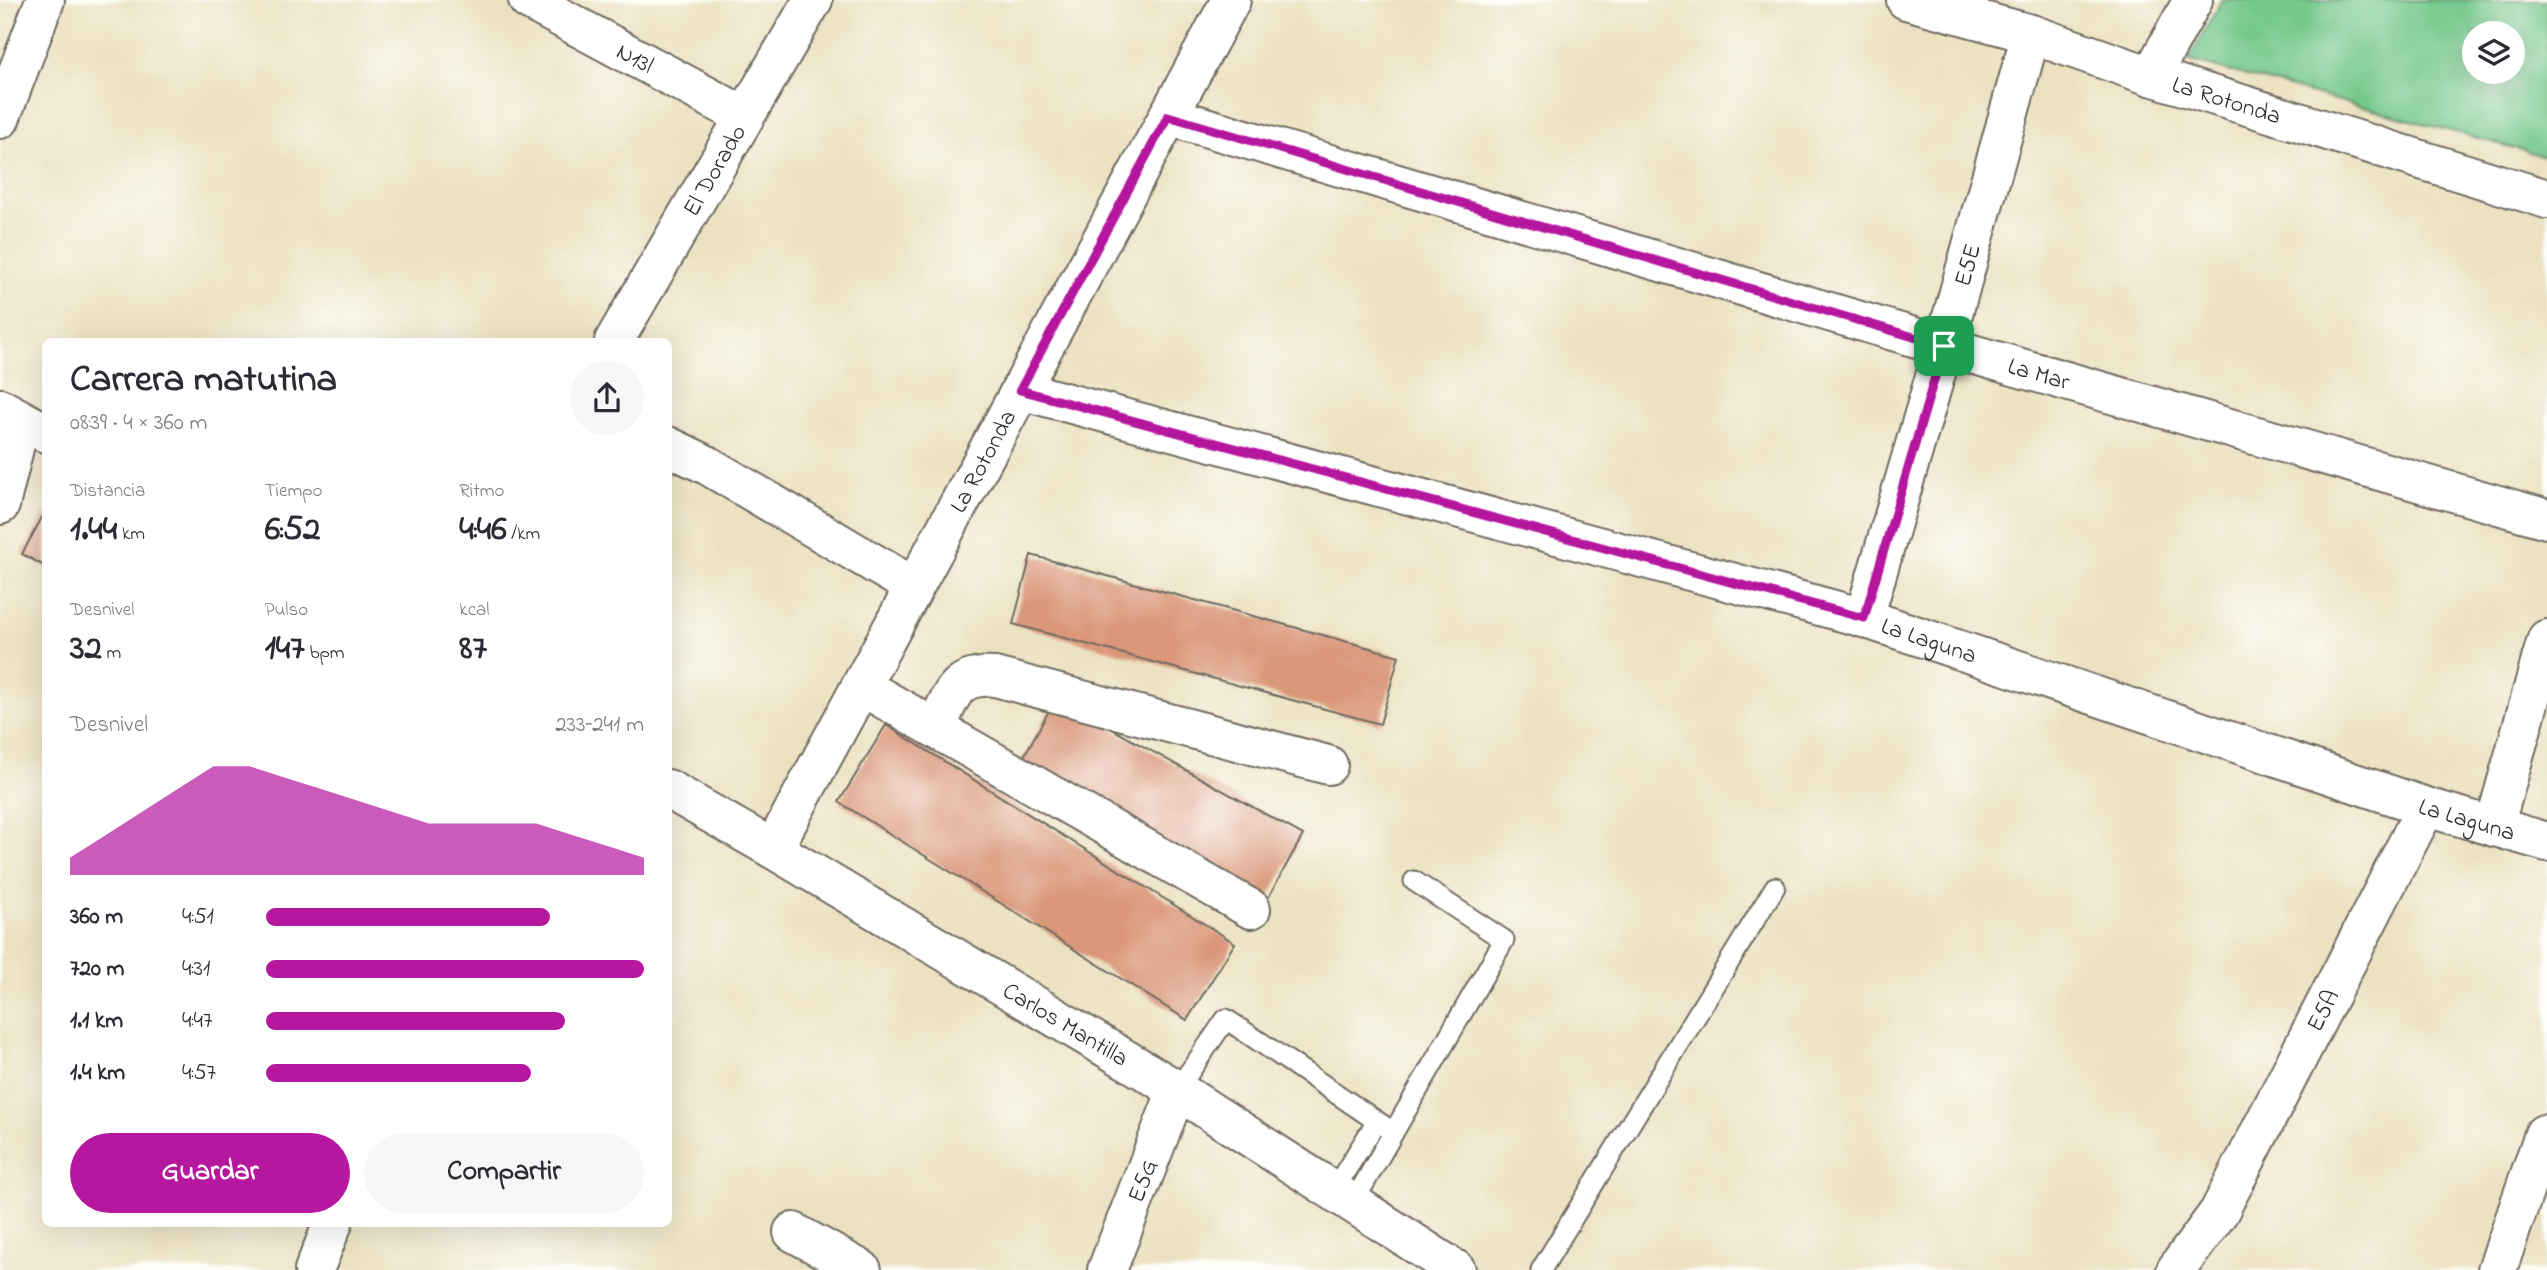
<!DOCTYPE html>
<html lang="es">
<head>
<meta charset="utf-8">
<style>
	:root { --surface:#fff; --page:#f7f7f7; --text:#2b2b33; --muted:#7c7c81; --accent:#b5179e }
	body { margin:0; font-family:"Indie Flower",sans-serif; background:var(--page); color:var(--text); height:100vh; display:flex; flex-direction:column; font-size:26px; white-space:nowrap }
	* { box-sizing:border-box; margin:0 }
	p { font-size:23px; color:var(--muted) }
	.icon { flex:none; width:38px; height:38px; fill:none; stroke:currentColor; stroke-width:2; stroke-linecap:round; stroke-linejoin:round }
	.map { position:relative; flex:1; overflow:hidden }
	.sheet { position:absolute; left:42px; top:338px; width:630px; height:889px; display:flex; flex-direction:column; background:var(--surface); border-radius:10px; box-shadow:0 7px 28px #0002 }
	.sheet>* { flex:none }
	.controls { position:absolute; left:2462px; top:21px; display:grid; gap:14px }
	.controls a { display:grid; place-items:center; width:63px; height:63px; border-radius:50%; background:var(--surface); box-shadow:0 7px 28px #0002; font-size:35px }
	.pin { position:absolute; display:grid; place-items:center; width:60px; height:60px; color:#fff; margin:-30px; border-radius:14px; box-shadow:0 4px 10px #0006 }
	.round { display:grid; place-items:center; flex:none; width:74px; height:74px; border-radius:37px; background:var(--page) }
	.head { display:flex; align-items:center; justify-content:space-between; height:119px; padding:0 28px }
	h1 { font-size:38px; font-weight:800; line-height:52px }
	.metrics { display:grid; grid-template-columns:repeat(3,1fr); gap:10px; height:119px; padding:7px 28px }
	.metrics div { display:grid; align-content:center }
	.metrics b { font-size:35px; font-weight:800 }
	.metrics small { font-size:19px; font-weight:400 }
	.metrics p { font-size:19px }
	.chart { height:196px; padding:14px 28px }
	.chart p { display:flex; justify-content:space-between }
	.chart svg { width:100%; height:126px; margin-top:7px; fill:var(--accent); opacity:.7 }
	.action { display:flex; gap:14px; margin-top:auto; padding:14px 28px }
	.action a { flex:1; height:80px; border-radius:42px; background:var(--accent); color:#fff; font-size:28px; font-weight:800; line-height:80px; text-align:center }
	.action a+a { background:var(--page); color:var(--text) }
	ul { padding:0 28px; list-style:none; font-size:23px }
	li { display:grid; grid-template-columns:112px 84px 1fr; align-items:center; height:52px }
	li i { height:18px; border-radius:9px; background:var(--accent) }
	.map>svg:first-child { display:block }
</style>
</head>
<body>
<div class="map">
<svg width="2547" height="1270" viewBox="0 0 2547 1270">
	<rect width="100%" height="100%" fill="#fdfcf7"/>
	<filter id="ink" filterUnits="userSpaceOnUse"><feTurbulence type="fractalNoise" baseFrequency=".0143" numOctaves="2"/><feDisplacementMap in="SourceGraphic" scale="14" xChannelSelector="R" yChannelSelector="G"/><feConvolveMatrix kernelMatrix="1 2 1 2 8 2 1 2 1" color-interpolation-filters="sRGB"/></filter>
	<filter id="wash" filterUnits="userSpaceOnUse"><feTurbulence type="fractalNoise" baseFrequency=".00686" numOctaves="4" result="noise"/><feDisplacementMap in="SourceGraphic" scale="28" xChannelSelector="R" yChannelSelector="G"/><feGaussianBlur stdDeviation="1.57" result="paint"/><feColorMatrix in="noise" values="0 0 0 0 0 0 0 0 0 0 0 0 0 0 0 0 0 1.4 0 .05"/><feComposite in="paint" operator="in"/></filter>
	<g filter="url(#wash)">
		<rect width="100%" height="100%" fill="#ece2c2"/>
		<path fill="#74c88c" stroke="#507a5c" stroke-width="2" fill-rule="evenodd" d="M 2222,0 L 2547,0 L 2547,157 L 2188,60 ZM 2474,33 L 2513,33 L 2513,72 L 2474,72 Z"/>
		<g id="blocks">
			<path fill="#da977a" d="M 46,510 L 46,567 L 22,554 Z
				M 1031,555 L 1399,656 L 1380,724 L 1013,624 Z
				M 1056,698 L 1303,835 L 1266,902 L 1019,765 Z
				M 886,725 L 1235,943 L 1187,1020 L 839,802 Z"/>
		</g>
	</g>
	<g filter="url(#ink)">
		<use href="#blocks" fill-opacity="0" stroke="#6f6b60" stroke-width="2"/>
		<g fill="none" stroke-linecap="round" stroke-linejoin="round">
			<defs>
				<path id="service" d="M 1177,1090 L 1226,1019 L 1393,1132
					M 1333,1191 L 1377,1121
					M 1353,1203 L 1504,940 L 1414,881
					M 1541,1270 L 1775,887"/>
				<g id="minor">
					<path id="s1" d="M 528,0 L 744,116"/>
					<path id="s2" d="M 1906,0 L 2031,34 L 2151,76 L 2547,199"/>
					<path d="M 2151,76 L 2193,0"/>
					<path id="s3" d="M 1168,116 L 1944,346 L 2547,519"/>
					<path d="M 0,119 L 45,0"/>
					<path id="s4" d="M 614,341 L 813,0"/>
					<path id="s5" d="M 1020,390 L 1864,618 L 2426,807 L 2547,842"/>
					<path d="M 668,446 L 707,465 L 914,587"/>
					<path d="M 0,505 L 21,420"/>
					<path id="s6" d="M 1864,618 L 1944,346 L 2031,34"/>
					<path d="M 861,686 L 1251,909"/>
					<path d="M 936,728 C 952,696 953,674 995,677 L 1328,765"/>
					<path d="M 2494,827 L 2547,639"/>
					<path id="s7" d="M 773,849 L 1231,0"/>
					<path d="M 793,1232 L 862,1270"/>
					<path d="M 314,1270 L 333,1223"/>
					<path id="s8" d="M 1107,1270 L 1177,1090"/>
					<path id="s9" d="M 2176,1270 L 2219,1212 L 2426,807"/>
					<path d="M 2497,1270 L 2544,1134 L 2547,1135"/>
				</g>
				<g id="tertiary">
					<path d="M 0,408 L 46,433"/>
					<path id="s10" d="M 668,789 L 773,849 L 1177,1090 L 1456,1270"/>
				</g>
			</defs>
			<use href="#service" stroke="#6f6b60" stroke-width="23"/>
			<use href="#minor" stroke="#6f6b60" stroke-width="42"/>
			<use href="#tertiary" stroke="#6f6b60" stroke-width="42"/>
			<use href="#service" stroke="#fff" stroke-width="19"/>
			<use href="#minor" stroke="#fff" stroke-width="38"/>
			<use href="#tertiary" stroke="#fff" stroke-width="38"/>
		</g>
	</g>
	<g fill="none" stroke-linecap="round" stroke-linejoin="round" filter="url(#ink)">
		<defs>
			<path id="route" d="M 1168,116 L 1944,346 L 1864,618 L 1020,390 Z"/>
		</defs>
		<use href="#route" stroke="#fff" stroke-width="14"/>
		<use href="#route" stroke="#b5179e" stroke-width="9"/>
	</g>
	<g text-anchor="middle" stroke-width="5" stroke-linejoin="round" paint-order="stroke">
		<g font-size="24" fill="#2b2b2b" stroke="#fdfcf7">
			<text dy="8" stroke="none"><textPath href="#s1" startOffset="122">N13l</textPath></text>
			<text dy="8" stroke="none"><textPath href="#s2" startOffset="336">La Rotonda</textPath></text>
			<text dy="8" stroke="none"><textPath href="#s4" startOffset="198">El Dorado</textPath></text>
			<text dy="8" stroke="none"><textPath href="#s6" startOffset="368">E5E</textPath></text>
			<text dy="8" stroke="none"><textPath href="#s3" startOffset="908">La Mar</textPath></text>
			<text dy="8" stroke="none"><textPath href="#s7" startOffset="441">La Rotonda</textPath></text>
			<text dy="8" stroke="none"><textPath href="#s5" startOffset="943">La Laguna</textPath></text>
			<text dy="8" stroke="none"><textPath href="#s5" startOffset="1510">La Laguna</textPath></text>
			<text dy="8" stroke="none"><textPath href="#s9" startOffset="299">E5A</textPath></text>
			<text dy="8" stroke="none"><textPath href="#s10" startOffset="462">Carlos Mantilla</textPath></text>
			<text dy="8" stroke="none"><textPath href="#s8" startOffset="96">E5G</textPath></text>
		</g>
	</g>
</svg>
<div class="controls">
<a><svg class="icon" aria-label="layers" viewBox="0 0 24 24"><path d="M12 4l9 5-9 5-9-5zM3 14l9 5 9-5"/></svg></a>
</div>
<div class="pin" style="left:1944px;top:346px;background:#1e9e55"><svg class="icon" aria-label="arrive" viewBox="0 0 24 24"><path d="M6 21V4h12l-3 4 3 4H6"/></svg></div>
<section class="sheet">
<div class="head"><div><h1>Carrera matutina</h1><p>08:39 · 4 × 360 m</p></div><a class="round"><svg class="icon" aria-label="share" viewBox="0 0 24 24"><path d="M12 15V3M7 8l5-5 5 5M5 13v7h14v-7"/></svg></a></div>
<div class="metrics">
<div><p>Distancia</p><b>1.44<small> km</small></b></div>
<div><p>Tiempo</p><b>6:52</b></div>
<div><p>Ritmo</p><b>4:46<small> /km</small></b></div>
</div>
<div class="metrics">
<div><p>Desnivel</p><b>32<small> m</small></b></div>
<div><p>Pulso</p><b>147<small> bpm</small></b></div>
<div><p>kcal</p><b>87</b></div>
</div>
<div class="chart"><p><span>Desnivel</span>233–241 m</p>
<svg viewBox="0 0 160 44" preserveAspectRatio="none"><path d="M0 44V38L10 30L20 22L30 14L40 6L50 6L60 10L70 14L80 18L90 22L100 26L110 26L120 26L130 26L140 30L150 34L160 38V44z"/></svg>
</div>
<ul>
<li><b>360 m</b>4:51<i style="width:75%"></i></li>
<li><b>720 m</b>4:31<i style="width:100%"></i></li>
<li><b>1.1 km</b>4:47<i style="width:79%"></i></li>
<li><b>1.4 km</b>4:57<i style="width:70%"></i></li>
</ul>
<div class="action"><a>Guardar</a><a>Compartir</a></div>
</section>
</div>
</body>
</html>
